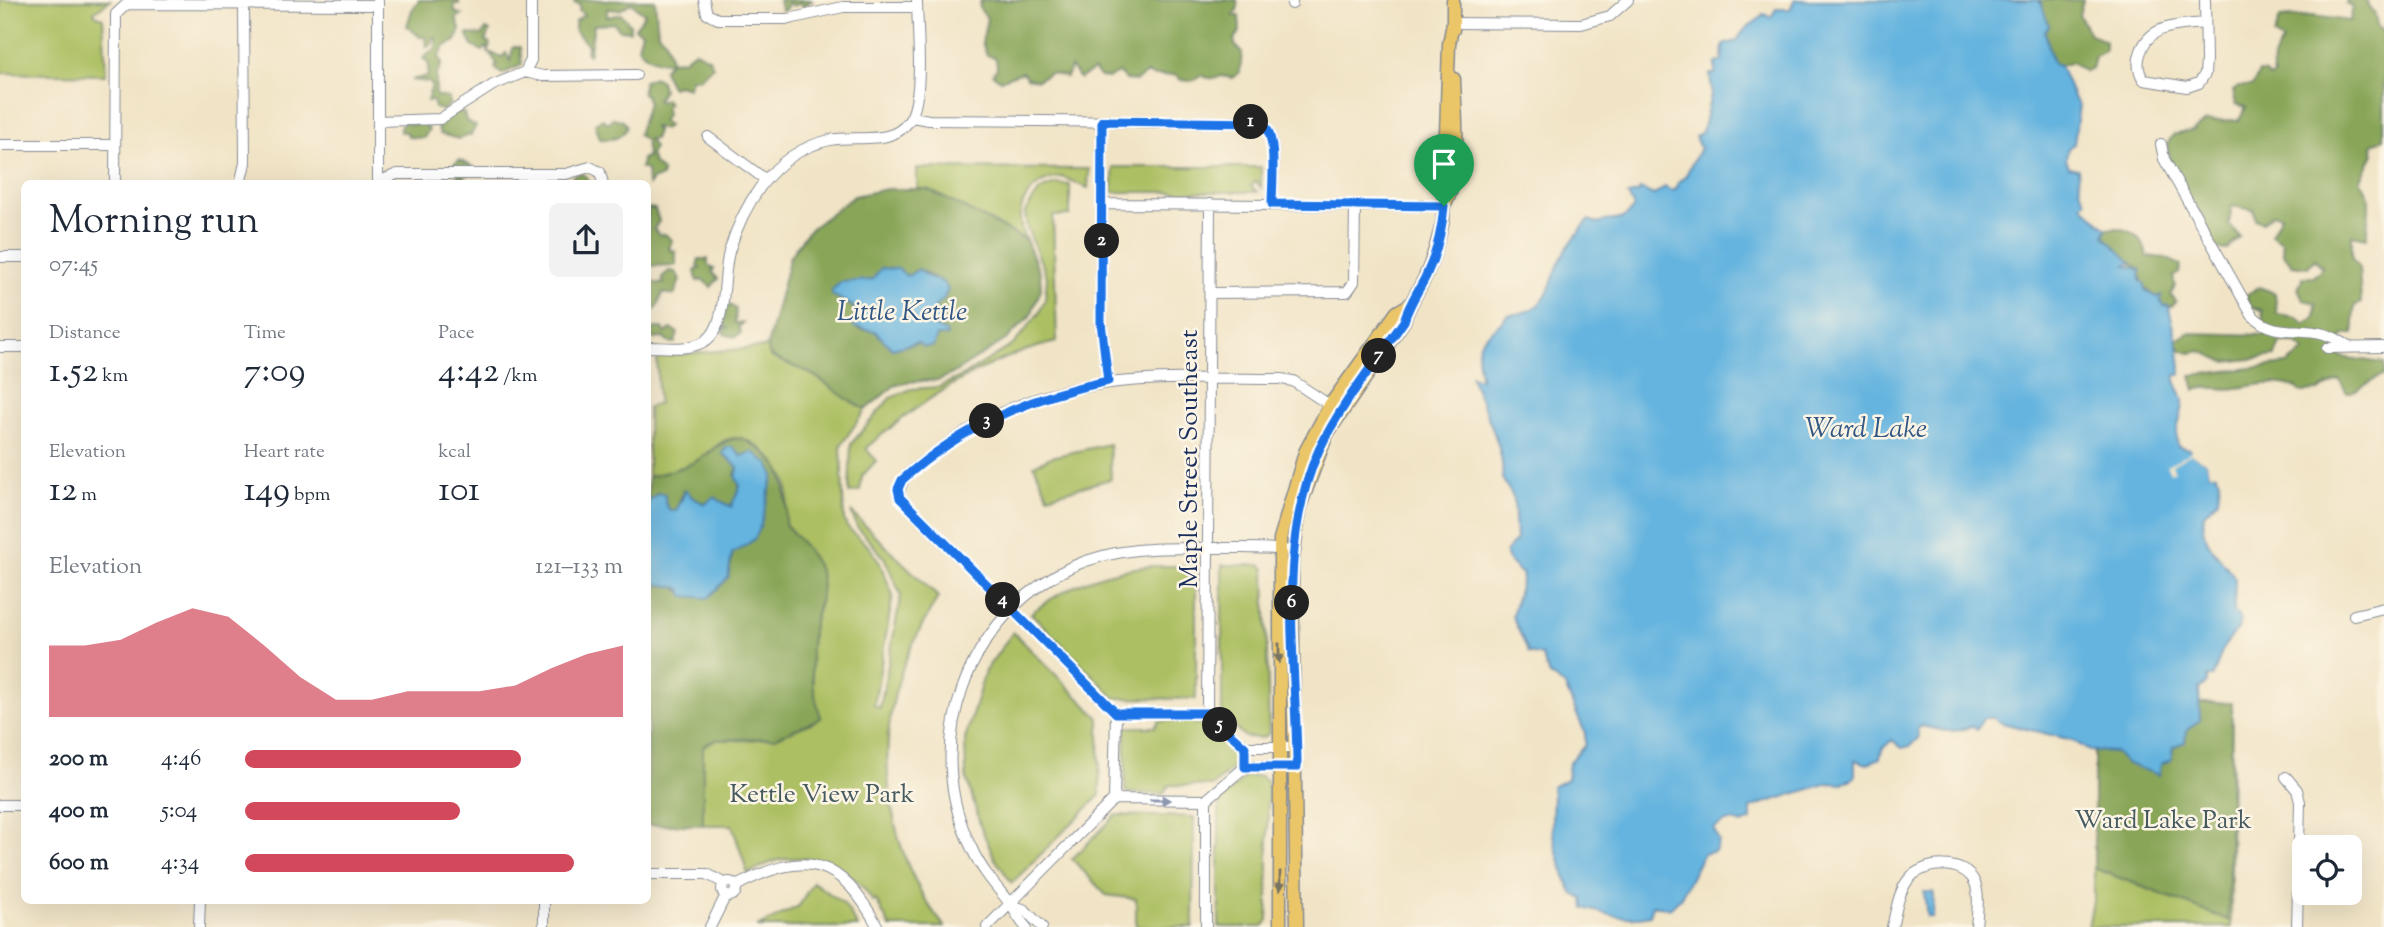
<!DOCTYPE html>
<html lang="en">
<head>
<meta charset="utf-8">
<style>
	:root { --surface:#fff; --page:#f2f2f3; --text:#1f2937; --muted:#747a83; --accent:#d1495b }
	body { margin:0; font-family:"Sorts Mill Goudy",serif; background:var(--page); color:var(--text); height:100vh; display:flex; flex-direction:column; font-size:26px; white-space:nowrap }
	* { box-sizing:border-box; margin:0 }
	p { font-size:23px; color:var(--muted) }
	.icon { flex:none; width:38px; height:38px; fill:none; stroke:currentColor; stroke-width:2; stroke-linecap:round; stroke-linejoin:round }
	.map { position:relative; flex:1; overflow:hidden }
	.drawer { position:absolute; left:21px; top:180px; width:630px; height:724px; display:flex; flex-direction:column; background:var(--surface); border-radius:10px; box-shadow:0 7px 28px #0002 }
	.drawer>* { flex:none }
	.buttons { position:absolute; left:2292px; top:835px; display:grid; gap:14px }
	.buttons a { display:grid; place-items:center; width:70px; height:70px; border-radius:10px; background:var(--surface); box-shadow:0 7px 28px #0002; font-size:35px }
	.pin { position:absolute; display:grid; place-items:center; width:60px; height:60px; color:#fff; margin:-72px -30px; border-radius:50% 50% 50% 0; rotate:-45deg; box-shadow:0 0 7px #0007 }
	.pin .icon { rotate:45deg }
	.km { position:absolute; width:35px; height:35px; margin:-18px; border-radius:50%; background:#222; color:#fff; font-size:19px; line-height:35px; text-align:center }
	.round { display:grid; place-items:center; flex:none; width:74px; height:74px; border-radius:10px; background:var(--page) }
	.overview { display:flex; align-items:center; justify-content:space-between; height:119px; padding:0 28px }
	h1 { font-size:38px; font-weight:600; line-height:52px }
	.figures { display:grid; grid-template-columns:repeat(3,1fr); gap:10px; height:119px; padding:7px 28px }
	.figures div { display:grid; align-content:center }
	.figures b { font-size:35px; font-weight:600 }
	.figures small { font-size:19px; font-weight:400 }
	.figures p { font-size:19px }
	.chart { height:196px; padding:14px 28px }
	.chart p { display:flex; justify-content:space-between }
	.chart svg { width:100%; height:126px; margin-top:7px; fill:var(--accent); opacity:.7 }
	ul { padding:0 28px; list-style:none; font-size:23px }
	li { display:grid; grid-template-columns:112px 84px 1fr; align-items:center; height:52px }
	li i { height:18px; border-radius:9px; background:var(--accent) }
	.map>svg:first-child { display:block }
</style>
</head>
<body>
<div class="map">
<svg width="2384" height="927" viewBox="0 0 2384 927">
	<rect width="100%" height="100%" fill="#fcf5e5"/>
	<filter id="ink" filterUnits="userSpaceOnUse"><feTurbulence type="fractalNoise" baseFrequency=".0143" numOctaves="2"/><feDisplacementMap in="SourceGraphic" scale="14" xChannelSelector="R" yChannelSelector="G"/><feConvolveMatrix kernelMatrix="1 2 1 2 8 2 1 2 1" color-interpolation-filters="sRGB"/></filter>
	<filter id="wash" filterUnits="userSpaceOnUse"><feTurbulence type="fractalNoise" baseFrequency=".00686" numOctaves="4" result="noise"/><feDisplacementMap in="SourceGraphic" scale="28" xChannelSelector="R" yChannelSelector="G"/><feGaussianBlur stdDeviation="1.57" result="paint"/><feColorMatrix in="noise" values="0 0 0 0 0 0 0 0 0 0 0 0 0 0 0 0 0 1.4 0 .05"/><feComposite in="paint" operator="in"/></filter>
	<g filter="url(#wash)">
		<rect width="100%" height="100%" fill="#f1e4c6"/>
		<path fill="#acbf62" stroke="#647760" stroke-width="2" d="M 0,0 L 110,0 L 94,12 L 95,15 L 103,18 L 106,75 L 0,73 Z
			M 1113,167 L 1261,167 L 1261,188 L 1256,181 L 1251,186 L 1258,192 L 1113,192 Z
			M 917,168 L 1089,169 L 1088,188 L 1062,177 C 1029,181 1010,209 1026,240 L 927,189 L 917,189 Z
			M 1055,184 L 1070,185 L 1070,215 L 1053,216 L 1057,342 C 984,358 921,400 866,448 L 876,461 L 862,476 L 860,491 L 849,493 L 851,444 L 890,398 L 911,389 L 939,387 L 962,376 L 1014,344 L 1039,313 L 1045,300 L 1047,277 L 1027,228 L 1025,212 L 1040,190 Z
			M 767,347 L 770,356 C 783,363 798,367 811,374 C 830,384 847,402 866,409 L 841,445 L 844,519 L 847,527 L 869,547 L 879,561 L 893,595 L 874,705 L 880,708 L 901,595 L 884,557 L 857,527 L 851,512 L 938,597 C 924,622 910,646 901,673 C 873,756 889,860 945,927 L 890,927 L 876,900 L 873,902 C 855,869 814,852 778,860 C 768,863 757,869 748,874 L 732,825 L 648,825 L 648,721 C 719,741 751,753 821,718 L 814,694 L 810,662 L 812,629 L 821,599 L 810,554 L 785,524 C 786,511 789,498 787,486 C 782,464 754,433 729,439 C 718,441 709,454 699,460 C 683,469 665,473 648,477 L 648,407 L 658,404 L 657,356 Z
			M 1109,444 L 1111,479 L 1048,496 L 1034,465 L 1051,457 Z
			M 1222,565 L 1261,565 L 1265,569 L 1269,733 L 1263,738 L 1245,737 L 1222,715 Z
			M 1152,566 L 1196,566 L 1196,699 L 1115,698 L 1031,613 C 1069,584 1105,570 1152,566 Z
			M 1013,632 L 1099,718 L 1100,795 L 1012,883 L 995,859 L 981,828 L 966,776 L 965,740 L 985,671 Z
			M 2193,703 L 2232,703 L 2231,927 L 2088,927 L 2094,896 L 2094,741 Z
			M 1192,720 L 1195,724 L 1209,723 L 1238,753 L 1239,762 L 1213,786 L 1169,785 L 1163,794 L 1129,793 L 1125,790 L 1126,727 L 1155,727 L 1159,721 Z
			M 1246,776 L 1260,776 L 1268,782 L 1268,920 L 1263,927 L 1219,927 L 1219,801 Z
			M 1116,815 L 1194,817 L 1193,927 L 1136,927 L 1136,899 L 1106,895 L 1072,859 Z
			M 813,882 L 844,904 L 858,927 L 757,927 L 799,906 Z"/>
		<path fill="#89a658" stroke="#526a5b" stroke-width="2" fill-rule="evenodd" d="M 419,0 L 459,0 L 459,4 L 454,4 L 455,12 L 462,15 L 456,18 L 460,29 L 456,41 L 445,46 L 439,57 L 442,64 L 436,76 L 436,96 L 449,98 L 449,105 L 442,110 L 435,108 L 433,101 L 427,101 L 432,85 L 429,82 L 411,80 L 428,76 L 428,63 L 423,58 L 436,48 L 436,38 L 432,38 L 433,43 L 427,47 L 425,37 L 420,37 L 407,26 L 412,10 Z
			M 575,0 L 655,0 L 658,33 L 666,41 L 671,61 L 683,60 L 695,51 L 709,58 L 713,66 L 699,79 L 691,78 L 689,88 L 678,85 L 671,87 L 663,70 L 670,61 C 658,64 643,56 638,46 L 642,32 L 635,28 L 645,14 L 631,3 L 620,10 L 607,9 L 607,17 L 621,14 L 630,24 L 630,31 L 620,30 L 614,23 L 594,25 L 589,55 L 586,52 L 588,45 L 575,31 L 575,22 L 584,15 L 579,11 L 580,5 L 574,3 Z
			M 779,0 L 812,0 L 803,7 L 800,3 L 794,6 L 788,3 L 786,10 L 781,10 Z
			M 981,0 L 1237,0 L 1238,8 L 1233,16 L 1239,16 L 1240,31 L 1234,39 L 1235,45 L 1242,52 L 1240,72 L 1232,78 L 1221,76 C 1214,80 1208,79 1201,75 L 1192,81 L 1181,80 L 1176,75 L 1153,76 L 1147,73 L 1136,81 L 1126,80 L 1118,73 L 1109,78 L 1100,77 L 1093,70 L 1080,79 L 1070,67 L 1067,77 L 1050,73 L 1037,80 L 1027,78 L 1022,72 L 1000,80 L 993,74 L 997,68 L 996,58 L 987,55 L 982,43 L 987,18 L 979,8 Z
			M 2038,0 L 2083,0 L 2079,15 L 2090,34 L 2105,41 L 2105,51 L 2095,56 L 2092,69 L 2085,72 L 2072,62 L 2060,66 L 2053,64 L 2045,31 L 2049,26 Z
			M 2347,0 L 2365,0 L 2374,12 L 2378,28 L 2384,29 L 2384,138 L 2372,145 L 2374,154 L 2360,181 C 2376,197 2366,217 2367,238 L 2352,235 L 2352,258 L 2359,268 L 2361,303 L 2354,306 L 2354,334 L 2346,334 L 2334,346 L 2341,357 L 2384,363 L 2384,376 C 2369,379 2363,390 2347,393 L 2339,380 L 2318,391 L 2302,392 C 2285,378 2258,385 2238,388 C 2223,391 2211,384 2195,390 L 2191,375 L 2287,364 L 2305,351 L 2295,343 L 2280,343 L 2275,356 L 2226,362 L 2201,351 L 2190,353 L 2181,350 L 2175,341 L 2188,333 L 2265,335 L 2262,310 L 2249,307 L 2246,295 L 2259,287 L 2275,293 L 2277,314 L 2297,317 L 2305,324 L 2315,318 L 2316,303 L 2303,300 L 2298,288 L 2303,277 L 2314,277 L 2322,267 L 2315,259 L 2308,267 L 2292,265 L 2283,253 L 2282,242 L 2271,235 L 2281,215 L 2273,214 L 2262,222 L 2255,219 L 2254,210 L 2232,206 L 2229,224 L 2240,237 L 2227,250 L 2215,249 L 2169,159 L 2168,143 L 2173,135 L 2192,131 L 2206,121 L 2239,120 L 2246,107 L 2236,104 L 2233,91 L 2238,86 L 2253,86 L 2259,72 L 2266,73 L 2270,78 L 2274,76 C 2270,59 2274,54 2283,41 L 2274,36 L 2280,18 L 2312,16 L 2350,21 L 2353,7 L 2346,4 Z
			M 486,29 L 490,31 L 485,41 L 490,44 L 488,52 L 502,57 L 506,53 L 510,61 L 513,47 L 520,47 L 522,65 L 502,74 L 495,68 L 497,64 L 486,47 L 483,51 L 472,46 L 467,34 L 482,35 Z
			M 654,77 L 661,81 L 663,90 L 657,100 L 659,102 L 665,99 L 669,104 L 665,105 L 667,114 L 662,121 L 668,126 L 664,129 L 654,127 L 657,131 L 654,139 L 649,139 L 654,148 L 650,155 L 654,164 L 662,171 L 662,177 L 653,179 L 648,185 L 647,170 L 641,168 L 642,159 L 647,157 L 646,141 L 638,135 L 648,102 L 646,95 L 642,93 L 644,81 Z
			M 453,109 L 464,113 L 466,121 L 476,126 L 471,135 L 458,139 L 440,134 L 437,125 L 443,113 Z
			M 613,118 L 622,120 L 627,126 C 622,139 613,140 600,139 L 595,123 L 602,119 L 609,123 Z
			M 406,122 L 411,125 L 422,122 L 429,129 L 424,138 L 408,137 L 407,132 L 400,132 L 400,126 Z
			M 459,160 L 472,166 L 470,173 L 463,176 L 470,184 L 453,184 L 453,180 L 459,176 L 453,165 Z
			M 581,173 L 588,178 L 588,184 L 558,183 L 562,177 L 571,181 L 573,176 Z
			M 887,189 L 927,189 L 1026,240 L 1040,273 L 1041,289 L 1031,315 L 1007,339 L 952,374 L 939,380 L 907,382 L 894,386 L 866,409 C 846,402 830,384 811,374 C 798,367 783,363 770,356 L 767,347 L 790,256 L 808,231 L 854,196 ZM 885,269 L 907,276 L 922,271 L 944,283 L 936,305 L 935,327 L 939,330 L 935,339 L 892,349 L 875,331 L 859,329 L 852,322 L 857,312 L 842,298 L 850,283 L 872,280 Z
			M 648,208 L 655,209 L 659,221 L 654,229 L 659,235 L 665,234 L 672,240 L 669,249 L 676,252 L 676,265 L 648,266 Z
			M 2116,228 C 2133,230 2144,239 2147,256 L 2165,258 L 2181,265 L 2179,273 L 2173,277 L 2175,286 L 2171,295 L 2176,301 L 2172,306 L 2164,306 C 2154,291 2139,291 2141,270 L 2122,257 L 2104,236 L 2107,229 Z
			M 699,259 L 708,259 L 708,265 L 714,269 L 712,272 L 718,279 L 711,287 L 703,280 L 697,281 L 695,270 L 700,269 L 697,266 Z
			M 669,271 L 676,272 L 680,280 L 674,295 L 663,293 L 656,309 L 651,311 L 648,307 L 651,302 L 648,293 L 651,290 L 648,282 L 664,284 L 662,277 Z
			M 730,305 L 736,309 L 735,323 L 743,323 L 738,328 L 741,333 L 735,337 L 724,334 L 723,329 L 727,328 L 723,324 L 726,308 Z
			M 654,328 L 663,328 L 665,333 L 671,329 L 678,333 L 675,343 L 668,342 L 663,338 L 653,339 L 650,333 Z
			M 741,438 C 781,457 790,480 785,524 C 797,538 814,554 820,573 C 826,593 814,612 812,632 C 809,661 812,689 821,718 L 775,738 L 716,740 L 703,746 L 703,825 L 648,825 L 648,580 L 655,585 L 669,583 L 681,592 L 708,598 L 728,578 L 732,554 L 748,543 L 770,492 L 770,485 L 753,452 L 741,456 L 735,451 L 725,457 L 734,460 L 738,467 L 735,475 L 740,480 L 738,495 L 731,507 L 698,502 L 683,491 L 676,511 L 670,511 L 665,503 L 665,495 L 658,493 L 648,501 L 648,477 C 664,473 681,469 696,461 C 713,452 721,439 741,438 Z
			M 2193,703 L 2232,703 L 2228,920 L 2094,868 L 2094,741 Z"/>
		<path fill="#65b4df" stroke="#40729e" stroke-width="2" d="M 1795,0 L 2038,0 L 2041,3 L 2049,26 L 2045,31 L 2053,64 L 2060,66 L 2073,97 L 2079,105 L 2074,144 L 2068,148 L 2066,159 L 2069,167 L 2078,169 L 2081,193 L 2086,201 L 2082,205 L 2107,229 L 2104,236 L 2131,262 L 2126,265 L 2141,270 L 2140,280 L 2145,284 L 2145,290 L 2157,297 L 2161,295 L 2160,300 L 2164,306 L 2168,305 C 2174,329 2181,351 2181,375 L 2175,375 C 2173,385 2183,392 2183,401 C 2184,413 2173,429 2178,446 L 2189,449 L 2192,454 L 2207,463 L 2209,473 L 2215,473 L 2220,480 L 2218,500 L 2204,514 C 2200,545 2220,555 2235,578 L 2234,611 L 2240,619 L 2239,627 L 2223,648 L 2213,677 L 2207,677 L 2207,683 L 2199,689 L 2200,720 L 2186,731 L 2185,742 L 2173,747 L 2171,760 L 2161,764 L 2159,775 L 2125,763 L 2115,752 L 2090,751 L 2072,740 L 2002,723 L 1993,718 L 1983,718 L 1977,729 L 1973,726 C 1944,736 1945,729 1919,726 L 1917,731 L 1919,737 L 1910,746 L 1902,748 L 1892,740 L 1882,749 L 1880,758 L 1867,764 L 1855,760 L 1855,777 L 1842,784 L 1829,783 L 1761,804 L 1751,808 L 1751,820 L 1742,824 C 1731,819 1724,821 1714,829 L 1719,842 L 1715,851 L 1703,854 L 1681,897 L 1670,908 L 1653,905 L 1650,915 C 1628,921 1605,914 1584,908 L 1583,899 L 1572,893 C 1563,872 1552,844 1552,821 C 1552,809 1554,800 1552,787 L 1567,779 L 1569,763 L 1585,745 L 1585,733 L 1565,686 L 1549,675 L 1542,656 L 1529,653 L 1512,616 L 1523,575 C 1512,562 1495,558 1516,540 L 1514,499 L 1502,478 C 1507,450 1479,401 1471,376 L 1480,379 C 1481,369 1475,360 1478,350 C 1481,333 1500,329 1507,315 C 1548,312 1547,291 1560,261 C 1566,246 1579,232 1589,220 L 1597,223 C 1614,216 1620,227 1634,207 L 1628,195 L 1638,193 L 1640,189 L 1654,195 L 1665,187 L 1672,191 L 1677,188 L 1679,181 L 1685,177 L 1700,148 L 1695,137 L 1702,132 L 1712,91 L 1710,74 L 1715,74 L 1715,64 L 1722,60 L 1723,45 L 1737,41 C 1746,22 1757,25 1763,14 L 1771,17 L 1776,9 L 1790,9 Z
			M 881,268 L 898,269 L 907,276 L 919,269 L 926,276 L 944,283 L 948,290 L 943,300 L 936,305 L 935,311 L 944,317 L 935,327 L 946,332 L 947,336 L 937,336 L 933,346 L 924,347 L 917,342 L 892,349 L 875,331 L 854,327 L 855,307 L 832,295 L 832,290 L 841,282 L 872,280 Z
			M 727,447 L 733,447 L 741,456 L 753,452 L 769,464 L 774,476 C 768,489 762,531 755,538 C 749,545 739,548 732,554 L 728,578 L 708,598 L 683,596 L 681,589 C 668,583 659,588 648,580 L 648,501 L 659,493 L 665,495 L 665,503 L 670,511 L 676,511 L 686,490 L 693,498 L 705,504 L 714,497 L 731,507 L 740,486 L 736,478 L 738,467 L 722,453 Z
			M 1924,892 L 1934,892 L 1933,917 L 1927,917 Z"/>
		<path fill="#f1e4c6" d="M 2193,447 L 2194,452 L 2210,461 L 2215,473 L 2209,473 L 2207,463 L 2191,454 L 2172,465 L 2174,471 L 2170,473 L 2167,465 L 2188,454 Z"/>
	</g>
	<g filter="url(#ink)">
		<g fill="none" stroke-linecap="round" stroke-linejoin="round">
			<defs>
				<path id="minor" d="M 378,0 L 378,184
					M 704,0 L 707,14 L 718,19 L 789,19 L 843,7 L 917,7
					M 1292,4 L 1292,0
					M 1453,23 L 1581,24 L 1610,16 L 1628,0
					M 2205,23 C 2179,26 2149,23 2140,54 C 2137,64 2138,72 2144,80 L 2187,87 L 2199,83 L 2205,74 L 2206,60 L 2205,0
					M 525,72 L 531,60 L 531,0
					M 912,117 L 929,120 L 1262,123 C 1279,134 1272,184 1272,204
					M 378,121 L 440,119 L 493,85 L 525,72 L 543,76 L 636,75
					M 1102,121 L 1101,322 L 1108,381
					M 708,137 L 766,180
					M 2161,144 L 2164,159 L 2252,315 C 2274,338 2298,326 2324,334 C 2333,336 2341,342 2349,346
					M 0,145 L 115,145
					M 378,182 L 397,174 L 566,174 L 590,167 L 600,172 L 603,184
					M 115,184 L 116,14 L 127,4 L 378,5
					M 240,184 L 245,163 L 244,4
					M 1102,204 L 1444,206
					M 0,257 L 24,257
					M 1210,293 L 1347,292 L 1354,282 L 1355,205
					M 0,347 L 24,347
					M 648,347 C 665,347 689,351 705,341 C 728,327 722,277 729,252 C 736,228 747,205 761,186 C 779,162 802,146 830,140 C 857,134 891,147 909,121 C 925,98 917,29 917,0
					M 2327,348 L 2384,347
					M 2354,615 L 2384,608
					M 1116,713 L 900,498 C 896,477 918,466 933,455 C 1043,368 1151,379 1281,379 L 1293,381 L 1334,408
					M 1116,713 L 1207,713 L 1245,747 L 1245,767
					M 1207,713 L 1210,204
					M 1245,747 L 1297,747
					M 2286,777 L 2297,790 L 2300,802 L 2297,927
					M 1114,799 L 1206,800 L 1245,767 L 1297,767
					M 1114,799 L 1116,713
					M 1206,800 L 1206,927
					M 0,805 L 24,805
					M 648,874 L 707,874 L 724,883
					M722 889a7 7 0 1 1 14 0a7 7 0 1 1-14 0Z
					M 736,886 C 806,849 840,857 878,927
					M 1010,904 L 1025,910 L 1042,927
					M 199,927 L 200,901
					M 544,927 L 544,901
					M 710,927 L 726,895
					M 987,927 L 1114,799
					M 1026,927 C 1018,919 1015,910 1008,901 C 995,885 981,869 972,849 C 920,745 966,617 1071,567 C 1119,545 1171,548 1222,548 C 1243,548 1265,547 1285,550
					M 1892,927 C 1896,912 1898,893 1908,880 C 1922,861 1965,859 1975,883 C 1980,896 1977,913 1976,927"/>
				<path id="major" d="M 1453,0 L 1453,30
					M 1444,206 C 1463,176 1455,116 1454,79
					M 1280,927 L 1280,539 L 1305,452 L 1330,405 L 1397,312 L 1409,305
					M 1297,927 L 1292,566 L 1300,506 L 1327,434 L 1404,321 C 1409,303 1419,291 1426,275 C 1434,258 1438,239 1443,221 L 1449,44 L 1453,23"/>
			</defs>
			<use href="#minor" stroke="#868a92" stroke-width="12"/>
			<use href="#major" stroke="#868a92" stroke-width="15"/>
			<use href="#minor" stroke="#fff" stroke-width="10"/>
			<use href="#major" stroke="#ebc669" stroke-width="12"/>
		</g>
		<defs><path id="oneway-solid" d="M-6-.8H1V-3.2L6.5 0L1 3.2V.8H-6Z" transform="scale(1.75)"/></defs>
		<g fill="#797363">
			<use href="#oneway-solid" transform="translate(1279 653) rotate(90)"/>
			<use href="#oneway-solid" transform="translate(1280 881) rotate(90)"/>
		</g>
		<use fill="#8d97ae" href="#oneway-solid" transform="translate(1160 800)"/>
	</g>
	<g fill="none" stroke-linecap="round" stroke-linejoin="round" filter="url(#ink)">
		<defs>
			<path id="route" d="M 1102,121 L 1262,123 C 1278,134 1272,185 1272,204 L 1444,206 C 1442,230 1436,255 1426,276 C 1418,292 1409,304 1404,321 C 1375,363 1341,404 1319,450 C 1275,546 1297,664 1297,767 L 1245,767 L 1245,747 L 1207,713 L 1116,713 L 900,498 L 898,489 L 902,480 C 962,426 1030,397 1108,381 L 1101,322 Z"/>
		</defs>
		<use href="#route" stroke="#fff" stroke-width="14"/>
		<use href="#route" stroke="#1a73e8" stroke-width="9"/>
	</g>
	<g text-anchor="middle" stroke-width="5" stroke-linejoin="round" paint-order="stroke">
		<g font-size="26" fill="#1b2f5e" stroke="#fcf5e5">
			<text transform="translate(1188 459) rotate(-90)" y="9">Maple Street Southeast</text>
		</g>
		<g font-size="26" fill="#465a5f" stroke="#fcf5e5">
			<text x="822" y="802">Kettle View Park</text>
			<text x="2163" y="828">Ward Lake Park</text>
		</g>
		<g font-size="28" font-style="italic" fill="#315785" stroke="#fcf5e5">
			<text x="902" y="320">Little Kettle</text>
			<text x="1866" y="437">Ward Lake</text>
		</g>
	</g>
</svg>
<div class="buttons">
<a><svg class="icon" aria-label="locate" viewBox="0 0 24 24"><circle cx="12" cy="12" r="6"/><path d="M12 2v4M12 18v4M2 12h4M18 12h4"/></svg></a>
</div>
<div class="pin" style="left:1444px;top:206px;background:#1e9e55"><svg class="icon" aria-label="arrive" viewBox="0 0 24 24"><path d="M6 21V4h12l-3 4 3 4H6"/></svg></div>
<b class="km" style="left:1251px;top:122px">1</b>
<b class="km" style="left:1102px;top:241px">2</b>
<b class="km" style="left:987px;top:421px">3</b>
<b class="km" style="left:1003px;top:600px">4</b>
<b class="km" style="left:1220px;top:725px">5</b>
<b class="km" style="left:1292px;top:603px">6</b>
<b class="km" style="left:1379px;top:356px">7</b>
<section class="drawer">
<div class="overview"><div><h1>Morning run</h1><p>07:45</p></div><a class="round"><svg class="icon" aria-label="share" viewBox="0 0 24 24"><path d="M12 15V3M7 8l5-5 5 5M5 13v7h14v-7"/></svg></a></div>
<div class="figures">
<div><p>Distance</p><b>1.52<small> km</small></b></div>
<div><p>Time</p><b>7:09</b></div>
<div><p>Pace</p><b>4:42<small> /km</small></b></div>
</div>
<div class="figures">
<div><p>Elevation</p><b>12<small> m</small></b></div>
<div><p>Heart rate</p><b>149<small> bpm</small></b></div>
<div><p>kcal</p><b>101</b></div>
</div>
<div class="chart"><p><span>Elevation</span>121–133 m</p>
<svg viewBox="0 0 160 44" preserveAspectRatio="none"><path d="M0 44V19L10 19L20 17L30 11L40 6L50 9L60 19L70 30L80 38L90 38L100 35L110 35L120 35L130 33L140 27L150 22L160 19V44z"/></svg>
</div>
<ul>
<li><b>200 m</b>4:46<i style="width:73%"></i></li>
<li><b>400 m</b>5:04<i style="width:57%"></i></li>
<li><b>600 m</b>4:34<i style="width:87%"></i></li>
</ul>
</section>
</div>
</body>
</html>
